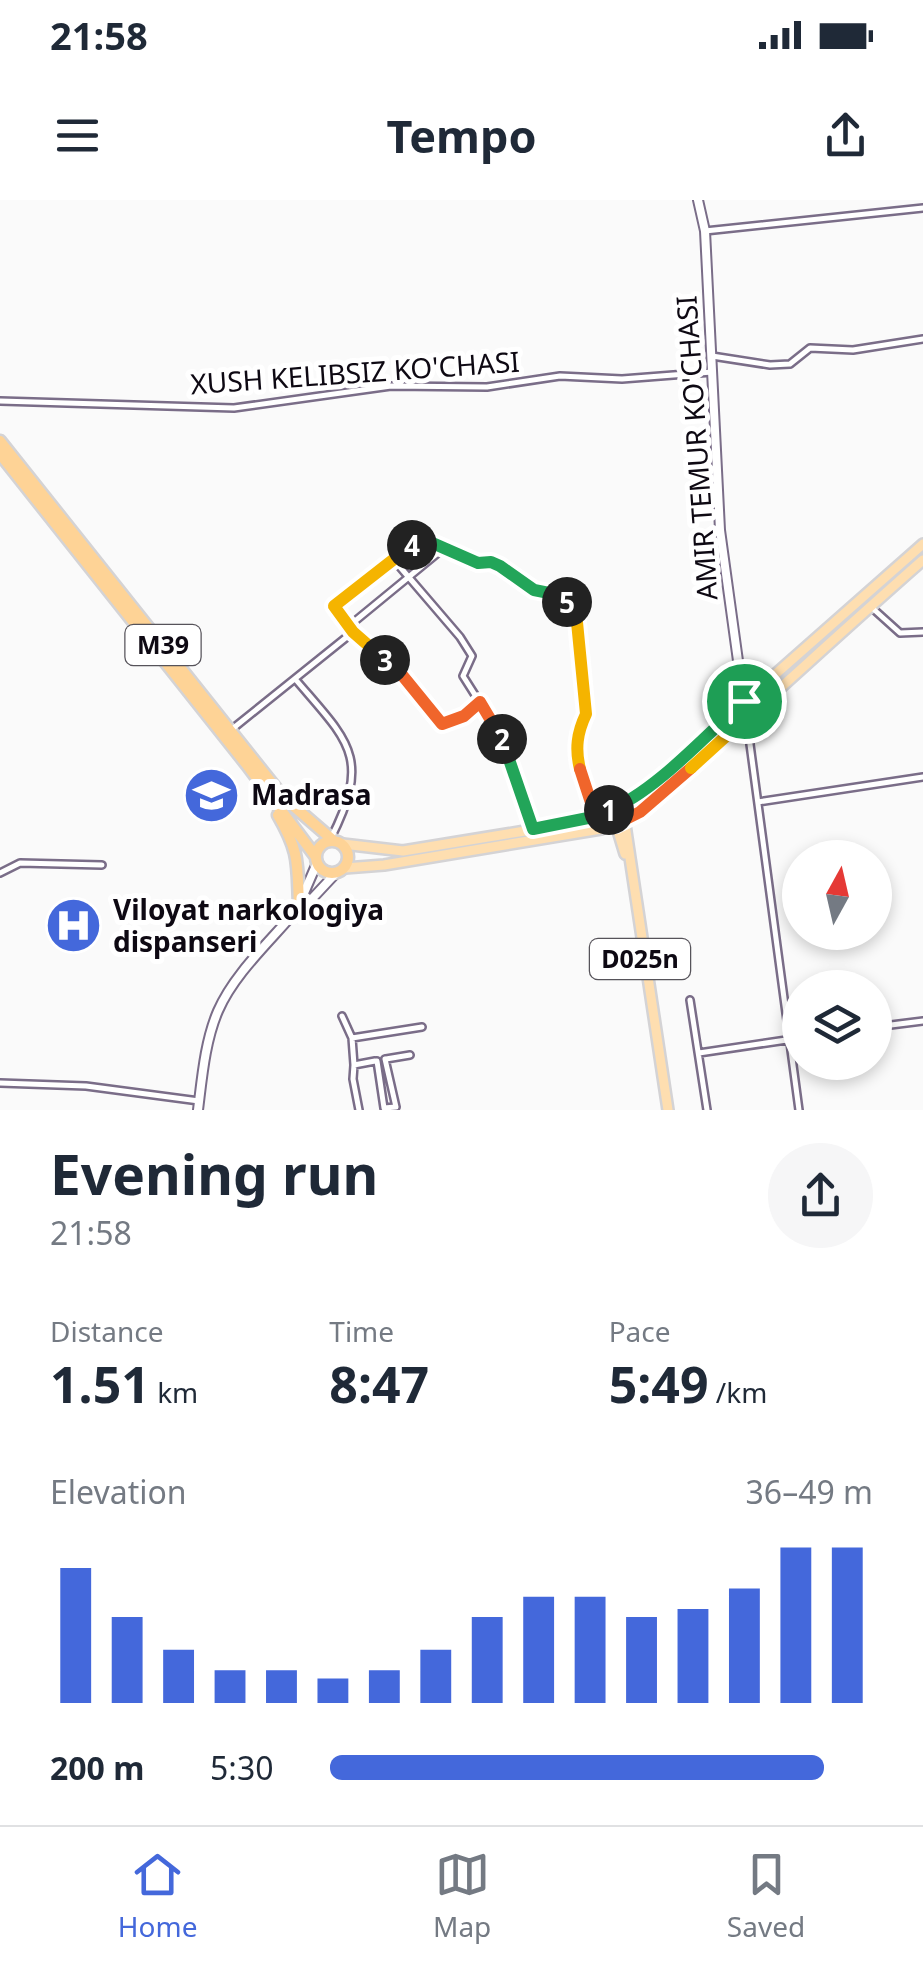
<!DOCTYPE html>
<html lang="en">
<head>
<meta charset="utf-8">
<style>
	:root { --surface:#fff; --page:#f6f6f7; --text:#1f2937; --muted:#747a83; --line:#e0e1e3; --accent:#4468db }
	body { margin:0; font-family:"Noto Sans",sans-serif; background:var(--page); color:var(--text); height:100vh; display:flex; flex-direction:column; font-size:38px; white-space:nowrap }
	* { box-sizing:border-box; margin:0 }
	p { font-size:32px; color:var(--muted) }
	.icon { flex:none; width:55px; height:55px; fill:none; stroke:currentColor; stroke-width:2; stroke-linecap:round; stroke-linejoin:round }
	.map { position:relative; height:910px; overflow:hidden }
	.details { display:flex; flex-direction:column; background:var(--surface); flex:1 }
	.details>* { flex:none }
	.needle { width:65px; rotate:8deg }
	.tools { position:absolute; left:782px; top:640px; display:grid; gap:20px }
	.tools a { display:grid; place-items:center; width:110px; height:110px; border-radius:50%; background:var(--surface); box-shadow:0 5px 15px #0003; font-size:50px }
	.pin { position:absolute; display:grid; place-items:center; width:85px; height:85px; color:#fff; margin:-42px; border:5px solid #fff; border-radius:50%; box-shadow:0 2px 10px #0007 }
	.km { position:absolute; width:50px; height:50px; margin:-25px; border-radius:50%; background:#222; color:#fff; font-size:28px; line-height:50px; text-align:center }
	.round { display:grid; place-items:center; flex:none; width:105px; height:105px; border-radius:52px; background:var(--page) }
	.head { display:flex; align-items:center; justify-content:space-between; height:170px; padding:0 50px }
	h1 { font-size:55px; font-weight:700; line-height:75px }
	.metrics { display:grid; grid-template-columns:repeat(3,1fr); gap:15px; height:170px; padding:10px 50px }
	.metrics div { display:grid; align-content:center }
	.metrics b { font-size:50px; font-weight:700 }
	.metrics small { font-size:28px; font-weight:400 }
	.metrics p { font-size:28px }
	.chart { height:280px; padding:20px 50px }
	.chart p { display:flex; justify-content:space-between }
	.chart svg { width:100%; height:180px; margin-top:10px; stroke:var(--accent); stroke-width:6 }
	ul { padding:0 50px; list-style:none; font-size:32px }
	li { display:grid; grid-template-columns:160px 120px 1fr; align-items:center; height:75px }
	li i { height:25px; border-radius:12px; background:var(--accent) }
	.status { display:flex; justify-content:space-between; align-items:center; height:70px; padding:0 50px; background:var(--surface); direction:ltr }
	.status svg { height:28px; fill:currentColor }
	header { display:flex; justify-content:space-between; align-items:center; height:130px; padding:0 50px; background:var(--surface); font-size:45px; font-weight:700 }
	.tabs { display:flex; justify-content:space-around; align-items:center; height:140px; border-top:2px solid var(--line); background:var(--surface); font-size:28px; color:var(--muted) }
	.tabs a { display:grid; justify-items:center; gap:5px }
	.tabs .on { color:var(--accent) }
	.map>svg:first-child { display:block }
</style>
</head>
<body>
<div class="status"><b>21:58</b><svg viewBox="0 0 49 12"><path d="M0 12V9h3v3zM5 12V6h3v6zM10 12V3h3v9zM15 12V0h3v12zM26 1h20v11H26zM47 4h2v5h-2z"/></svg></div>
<header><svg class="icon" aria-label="menu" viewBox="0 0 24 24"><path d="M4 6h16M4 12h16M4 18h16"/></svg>Tempo<svg class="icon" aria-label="share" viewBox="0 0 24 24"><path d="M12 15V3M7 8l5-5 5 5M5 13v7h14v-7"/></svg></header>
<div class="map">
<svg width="923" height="910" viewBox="0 0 923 910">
	<rect width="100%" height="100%" fill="#fafafa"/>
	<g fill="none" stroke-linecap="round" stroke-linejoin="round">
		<defs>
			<path id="minor" d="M 705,31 L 923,8
				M 712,156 L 770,165 L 790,164 L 810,148 L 853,150 L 923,139
				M 0,201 L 234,208 L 391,186 L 487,187 L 560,176 L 622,179 L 712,172
				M 394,360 L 460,437 L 472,456 L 463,476 L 501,536 L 533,629
				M 870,406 L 900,433 L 923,432
				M 349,426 L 334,406 L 421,338 L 478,363 L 491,362 L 500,365 L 534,390 L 554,393 L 576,412 L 586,514 C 568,551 585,579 595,615
				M 353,432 L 398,470 L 443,524 L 464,516 L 480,502
				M 296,480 C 348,541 372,557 331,638
				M 747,522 L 799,910
				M 231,530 L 353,432 L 349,426 L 444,348
				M 758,602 L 923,577
				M 0,673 L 20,663 L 102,665
				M 690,800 L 707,910
				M 342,816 L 352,838 L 354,865 L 375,861
				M 875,827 L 923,821
				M 352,838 L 422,827
				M 699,853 L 800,838
				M 386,859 L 410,855
				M 377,861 L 384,908 L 396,907 L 385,859
				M 354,865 L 353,879 L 359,910
				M 0,883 L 86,886 L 199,901"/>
			<path id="secondary" d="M 698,0 L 705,31 L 720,330 L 746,519
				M 301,700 L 317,663
				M 198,910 C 202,878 205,841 218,811 C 235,772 272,740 299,707 L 308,703 L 337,672"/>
			<path id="primary" d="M 624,618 L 668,910
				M 615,621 L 625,654
				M 343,644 L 403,651 L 525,631 L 588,618 L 625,603 L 651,584 L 923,344
				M 345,668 L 384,665 L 601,629 C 652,612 690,569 729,534 C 794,476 858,417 923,360"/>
			<path id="trunk" d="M 0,241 L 283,597 L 334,641
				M 0,254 L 247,565 L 316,657
				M 278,615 C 300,653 297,663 299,705
				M316 657a16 16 0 1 1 32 0a16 16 0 1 1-32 0Z"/>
		</defs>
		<use href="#minor" stroke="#7a6d88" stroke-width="10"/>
		<use href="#secondary" stroke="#7a6d88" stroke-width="12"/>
		<use href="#primary" stroke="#d4d3d5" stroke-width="14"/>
		<use href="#trunk" stroke="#d4d3d5" stroke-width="15"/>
		<use href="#minor" stroke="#fff" stroke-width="5"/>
		<use href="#secondary" stroke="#fff" stroke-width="8"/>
		<use href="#primary" stroke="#fedeb0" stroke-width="9"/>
		<use href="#trunk" stroke="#fed396" stroke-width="10"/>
	</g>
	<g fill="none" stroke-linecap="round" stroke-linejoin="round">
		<defs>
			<path id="split-1" d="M 609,610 C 654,593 707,534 744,501"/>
			<path id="split-2" d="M 502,539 L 533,629 L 588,618 L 609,610"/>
			<path id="split-3" d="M 385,460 L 398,470 L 442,524 L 464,516 L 480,502 L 502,539"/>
			<path id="split-4" d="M 385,460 L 353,432 L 334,406 L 412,345"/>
			<path id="split-5" d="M 412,345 L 421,338 L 478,363 L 491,362 L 500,366 L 534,390 L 554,394 L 567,402"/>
			<path id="split-6" d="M 567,402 L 576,412 L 586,514 C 577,533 575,549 580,569"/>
			<path id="split-7" d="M 580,569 L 595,615 L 610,610 L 616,624 L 640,612 L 691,568"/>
			<path id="split-8" d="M 691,568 L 746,518 L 744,501"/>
		</defs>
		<use href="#split-1" stroke="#fff" stroke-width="20"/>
		<use href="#split-2" stroke="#fff" stroke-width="20"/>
		<use href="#split-3" stroke="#fff" stroke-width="20"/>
		<use href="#split-4" stroke="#fff" stroke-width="20"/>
		<use href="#split-5" stroke="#fff" stroke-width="20"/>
		<use href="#split-6" stroke="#fff" stroke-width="20"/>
		<use href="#split-7" stroke="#fff" stroke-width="20"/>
		<use href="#split-8" stroke="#fff" stroke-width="20"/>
		<use href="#split-1" stroke="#22a559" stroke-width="12"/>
		<use href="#split-2" stroke="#22a559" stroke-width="12"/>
		<use href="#split-3" stroke="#f0652b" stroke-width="12"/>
		<use href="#split-4" stroke="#f5b400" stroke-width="12"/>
		<use href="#split-5" stroke="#22a559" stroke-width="12"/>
		<use href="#split-6" stroke="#f5b400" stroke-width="12"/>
		<use href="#split-7" stroke="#f0652b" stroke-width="12"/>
		<use href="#split-8" stroke="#f5b400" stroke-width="12"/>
	</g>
	<defs>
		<symbol id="university-disc" viewBox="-11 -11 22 22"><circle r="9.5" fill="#4468db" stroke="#fff"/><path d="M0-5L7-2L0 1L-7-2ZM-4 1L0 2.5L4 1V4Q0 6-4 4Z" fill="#fff"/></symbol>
		<symbol id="hospital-disc" viewBox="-11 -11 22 22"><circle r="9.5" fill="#4468db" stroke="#fff"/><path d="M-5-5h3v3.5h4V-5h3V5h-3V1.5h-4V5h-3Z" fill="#fff"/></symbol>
	</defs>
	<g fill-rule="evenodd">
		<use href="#university-disc" x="180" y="564" width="63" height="63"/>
		<use href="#hospital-disc" x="42" y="694" width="63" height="63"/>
	</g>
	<g text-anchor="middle" stroke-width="10" stroke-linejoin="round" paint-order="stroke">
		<g fill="#fff" stroke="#56535a" stroke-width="2.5">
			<rect x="125.5" y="425" width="75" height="40" rx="8"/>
			<rect x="590" y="739" width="100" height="40" rx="8"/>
		</g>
		<g font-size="25" font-weight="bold" fill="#0e0913">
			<text x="163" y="454">M39</text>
			<text x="640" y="768">D025n</text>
		</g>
		<g font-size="28" fill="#0e0913" stroke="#fff">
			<text transform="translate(355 173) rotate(-4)" y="10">XUSH KELIBSIZ KO'CHASI</text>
			<text transform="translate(697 248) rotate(-94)" y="10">AMIR TEMUR KO'CHASI</text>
		</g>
		<g font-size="28" font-weight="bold" fill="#0e0913" stroke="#fff" text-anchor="start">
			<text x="251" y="605">Madrasa</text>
			<text x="113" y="720">Viloyat narkologiya<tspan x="113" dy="32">dispanseri</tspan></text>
		</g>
	</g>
</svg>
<div class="tools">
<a><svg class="needle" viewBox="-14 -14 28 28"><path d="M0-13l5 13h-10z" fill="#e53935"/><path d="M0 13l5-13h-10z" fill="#747a83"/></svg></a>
<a><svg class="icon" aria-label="layers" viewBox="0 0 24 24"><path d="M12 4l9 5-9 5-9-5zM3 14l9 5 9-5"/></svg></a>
</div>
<div class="pin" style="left:744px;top:501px;background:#1e9e55"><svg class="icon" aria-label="arrive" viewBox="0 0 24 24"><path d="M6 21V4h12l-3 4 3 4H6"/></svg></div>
<b class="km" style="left:609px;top:610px">1</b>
<b class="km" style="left:502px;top:539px">2</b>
<b class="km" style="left:385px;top:460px">3</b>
<b class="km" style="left:412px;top:345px">4</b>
<b class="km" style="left:567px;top:402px">5</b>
</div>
<section class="details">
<div class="head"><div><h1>Evening run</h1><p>21:58</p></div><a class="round"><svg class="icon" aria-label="share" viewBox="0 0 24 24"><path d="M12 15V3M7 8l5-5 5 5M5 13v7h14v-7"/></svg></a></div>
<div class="metrics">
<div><p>Distance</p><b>1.51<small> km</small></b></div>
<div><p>Time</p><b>8:47</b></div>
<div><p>Pace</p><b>5:49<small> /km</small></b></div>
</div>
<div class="chart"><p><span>Elevation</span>36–49 m</p>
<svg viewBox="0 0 160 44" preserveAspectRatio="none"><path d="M5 44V11M15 44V23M25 44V31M35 44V36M45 44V36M55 44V38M65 44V36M75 44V31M85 44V23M95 44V18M105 44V18M115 44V23M125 44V21M135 44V16M145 44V6M155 44V6"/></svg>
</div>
<ul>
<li><b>200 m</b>5:30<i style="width:91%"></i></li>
</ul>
</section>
<nav class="tabs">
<a class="on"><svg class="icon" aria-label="home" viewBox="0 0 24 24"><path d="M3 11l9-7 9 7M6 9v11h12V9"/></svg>Home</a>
<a><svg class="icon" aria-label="map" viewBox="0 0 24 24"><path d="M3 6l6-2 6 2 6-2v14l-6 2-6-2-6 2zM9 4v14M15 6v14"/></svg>Map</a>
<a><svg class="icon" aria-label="saved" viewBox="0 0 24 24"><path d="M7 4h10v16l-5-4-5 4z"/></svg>Saved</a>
</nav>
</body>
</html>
